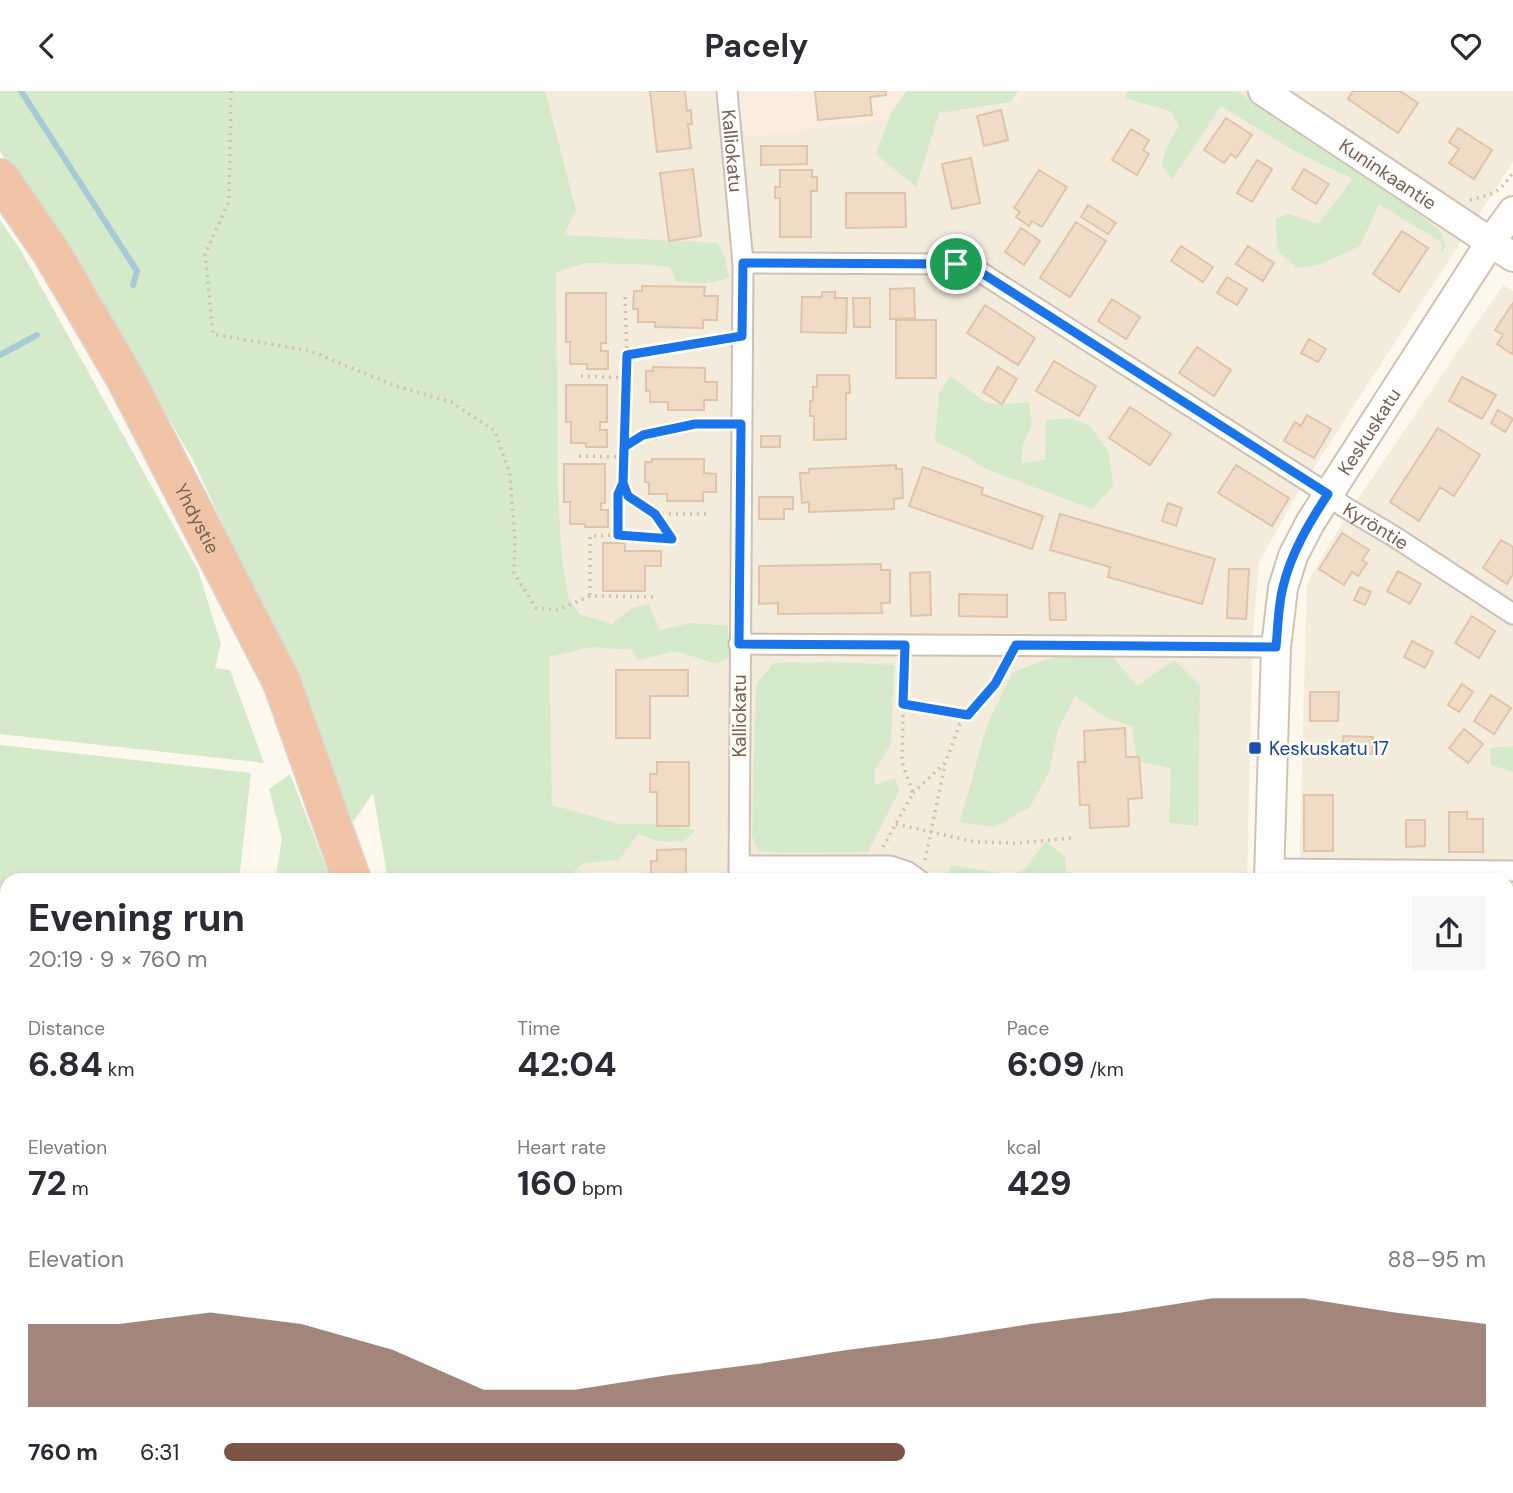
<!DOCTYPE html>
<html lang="en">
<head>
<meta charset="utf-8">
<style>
	:root { --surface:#fff; --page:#f7f7f7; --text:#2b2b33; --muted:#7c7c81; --accent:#7b5445 }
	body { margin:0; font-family:"DM Sans",sans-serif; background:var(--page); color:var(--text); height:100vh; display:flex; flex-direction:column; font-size:26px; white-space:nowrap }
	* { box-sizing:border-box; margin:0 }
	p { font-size:23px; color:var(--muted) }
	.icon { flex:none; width:38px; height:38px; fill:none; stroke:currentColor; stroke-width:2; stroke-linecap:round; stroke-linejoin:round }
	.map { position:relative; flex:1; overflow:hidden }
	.side { position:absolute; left:0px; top:782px; width:1514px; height:621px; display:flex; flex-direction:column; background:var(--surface); border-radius:21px 21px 0 0; box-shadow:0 4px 10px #0003 }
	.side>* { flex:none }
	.pin { position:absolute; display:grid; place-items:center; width:60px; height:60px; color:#fff; margin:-30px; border:4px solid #fff; border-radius:50%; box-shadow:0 2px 7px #0007 }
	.round { display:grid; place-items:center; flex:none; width:74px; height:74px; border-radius:0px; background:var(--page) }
	.head { display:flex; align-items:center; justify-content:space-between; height:119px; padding:0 28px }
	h1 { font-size:38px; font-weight:700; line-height:52px }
	.stats { display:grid; grid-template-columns:repeat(3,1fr); gap:10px; height:119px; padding:7px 28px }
	.stats div { display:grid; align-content:center }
	.stats b { font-size:35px; font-weight:700 }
	.stats small { font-size:19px; font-weight:400 }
	.stats p { font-size:19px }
	.chart { height:196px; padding:14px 28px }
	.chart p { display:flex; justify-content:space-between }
	.chart svg { width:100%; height:126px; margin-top:7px; fill:var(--accent); opacity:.7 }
	ul { padding:0 28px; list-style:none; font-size:23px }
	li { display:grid; grid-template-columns:112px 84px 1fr; align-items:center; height:52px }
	li i { height:18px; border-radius:9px; background:var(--accent) }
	header { display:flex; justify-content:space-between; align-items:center; height:91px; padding:0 28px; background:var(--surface); font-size:32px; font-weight:700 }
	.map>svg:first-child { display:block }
</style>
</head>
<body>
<header><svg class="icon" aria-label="back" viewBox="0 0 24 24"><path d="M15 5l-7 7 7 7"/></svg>Pacely<svg class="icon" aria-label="heart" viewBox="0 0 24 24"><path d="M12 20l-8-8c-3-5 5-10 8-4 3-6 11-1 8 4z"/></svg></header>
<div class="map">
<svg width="1513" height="1402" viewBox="0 0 1513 1402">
	<rect width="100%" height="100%" fill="#fcf8ed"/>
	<path fill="#f3ebdb" d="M 521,0 L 1513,0 L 1513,71 L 1349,322 L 1294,408 L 1259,472 L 1253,540 L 1247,789 L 547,789 L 548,553 Z
		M 1503,194 L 1513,200 L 1513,1402 L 1281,1402 L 1281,1396 L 1507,1396 L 1507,789 L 1299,789 L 1307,492 L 1345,427 Z
		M 688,1397 L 1228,1397 L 1228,1402 L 691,1402 Z"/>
	<path fill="#fbece1" d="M 738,0 L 1025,0 L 1017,12 L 744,47 Z"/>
	<path fill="#d4eacb" d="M 0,0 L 545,0 L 576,119 L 564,144 L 718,152 L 725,168 L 729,186 C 713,195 694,192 676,190 L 670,176 L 636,173 L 586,172 L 556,181 L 558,409 L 562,467 L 568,506 L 579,523 L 612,533 L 632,517 L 649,513 L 660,539 L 691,532 L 728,535 L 730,565 L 717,573 L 675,560 L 638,569 L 632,559 L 592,556 L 549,566 L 552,714 L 620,733 L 664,733 L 696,739 L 683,751 L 658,750 L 638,743 L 619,769 L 584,772 L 564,789 L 388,789 L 373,702 L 353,731 L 287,573 L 194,371 L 92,196 L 0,60 Z
		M 907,0 L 1018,0 L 1011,11 L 939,22 L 916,96 L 876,63 L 891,22 Z
		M 1128,0 L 1237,0 L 1305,45 L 1365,80 L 1440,140 L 1446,155 L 1441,163 L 1441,151 L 1379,113 L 1360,155 L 1321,173 L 1297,177 L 1277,159 L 1276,127 L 1289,123 L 1318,133 L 1353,88 L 1298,62 L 1221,15 L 1172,88 L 1162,75 L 1166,58 L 1179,35 L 1170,20 L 1125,7 Z
		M 0,129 L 20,158 L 198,479 L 221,553 L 215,577 L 230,579 L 264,672 L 0,643 Z
		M 950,285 L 988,313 L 1029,312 L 1032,333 L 1023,354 L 1021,372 L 1045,369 L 1046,329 L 1071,327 L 1090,335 L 1109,362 L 1113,395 L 1092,418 L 984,377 L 964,364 L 935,350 L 939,303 Z
		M 1054,566 L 1113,566 L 1137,595 L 1174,569 L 1200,594 L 1198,735 L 1169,732 L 1171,677 L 1137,670 L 1132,635 L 1105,626 L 1075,605 L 1058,638 L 1049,681 L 1030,716 L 995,736 L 960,731 L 987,634 L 1013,581 Z
		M 831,571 L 894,574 L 891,653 L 875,678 L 875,694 L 895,687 L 899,700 L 868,761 L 784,762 L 758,760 L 752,745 L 756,593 L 774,572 Z
		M 0,654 L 251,682 L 239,789 L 7,789 L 7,1097 L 0,1096 Z
		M 1513,655 L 1513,681 L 1491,674 L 1490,657 Z
		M 290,683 L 331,789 L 275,789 L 282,748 L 269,698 Z
		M 1046,750 L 1065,766 L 1067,789 L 947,789 L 951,774 L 1008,784 L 1023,780 Z
		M 0,1199 L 7,1200 L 7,1365 L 0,1373 Z
		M 13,1396 L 411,1397 L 408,1402 L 8,1402 Z
		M 437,1396 L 564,1396 L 567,1402 L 434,1402 Z
		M 624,1397 L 725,1397 L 731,1402 L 628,1402 Z"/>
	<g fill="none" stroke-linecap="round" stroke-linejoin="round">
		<path stroke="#a8cad6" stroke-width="6" d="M 21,0 L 137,180 L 133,194
			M 0,264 L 37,244"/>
	</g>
	<path fill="#f0dcc6" stroke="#e1c4a7" stroke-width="2" d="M 650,0 L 685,0 L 687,20 L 691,19 L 692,33 L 688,33 L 691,57 L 657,61 Z
		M 815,0 L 886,0 L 886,4 L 870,6 L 872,24 L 818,29 Z
		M 1353,0 L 1400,0 L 1418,12 L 1398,42 L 1348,8 Z
		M 1001,19 L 1008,49 L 984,55 L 977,25 Z
		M 1226,27 L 1252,44 L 1236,67 L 1231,63 L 1224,72 L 1204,59 Z
		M 1458,37 L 1492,59 L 1474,88 L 1449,72 L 1459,58 L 1449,51 Z
		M 1131,38 L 1149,49 L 1143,59 L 1149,63 L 1137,84 L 1112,69 Z
		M 761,55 L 807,55 L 807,73 L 761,74 Z
		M 971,67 L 980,112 L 952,118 L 942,73 Z
		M 1257,69 L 1272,78 L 1252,111 L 1237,102 Z
		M 693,78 L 701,145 L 669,150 L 660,82 Z
		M 1304,78 L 1329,93 L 1316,113 L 1292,98 Z
		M 780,79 L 812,79 L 812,86 L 817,86 L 817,100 L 811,100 L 811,146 L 780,146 L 780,107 L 775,107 L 775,96 L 780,96 Z
		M 1039,79 L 1067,96 L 1042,136 L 1032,130 L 1029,135 L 1016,126 L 1020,121 L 1014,117 Z
		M 846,102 L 905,102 L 906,136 L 846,137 Z
		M 1088,114 L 1116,132 L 1108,143 L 1081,126 Z
		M 1076,131 L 1106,150 L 1070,206 L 1040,187 Z
		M 1021,137 L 1040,150 L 1024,174 L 1005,161 Z
		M 1402,140 L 1428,157 L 1399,201 L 1373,183 Z
		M 1181,155 L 1213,176 L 1203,191 L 1171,170 Z
		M 1248,155 L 1274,172 L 1263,190 L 1236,173 Z
		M 1227,186 L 1247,198 L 1237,214 L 1217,202 Z
		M 642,195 L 705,196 L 704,205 L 718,205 L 717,229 L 703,229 L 703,237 L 655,236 L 655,231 L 638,231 L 638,218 L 633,218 L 634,200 L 642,200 Z
		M 914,197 L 915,227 L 890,228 L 890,198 Z
		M 822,201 L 835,201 L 835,207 L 847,207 L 846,242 L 801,241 L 802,206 L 822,206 Z
		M 566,202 L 606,202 L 606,252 L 601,252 L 601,260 L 608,260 L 608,278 L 587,278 L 587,273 L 570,273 L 570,251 L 566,251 Z
		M 853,207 L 870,207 L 870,236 L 854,236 Z
		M 1112,208 L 1140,226 L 1126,248 L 1098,230 Z
		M 1513,212 L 1513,261 L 1512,263 L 1497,253 L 1503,244 L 1495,239 Z
		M 985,214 L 1035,247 L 1018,274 L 967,242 Z
		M 896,229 L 936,229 L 936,287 L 896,287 Z
		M 1309,248 L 1326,258 L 1318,271 L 1301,262 Z
		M 1197,256 L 1231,279 L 1214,305 L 1179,282 Z
		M 1054,270 L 1096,295 L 1079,325 L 1036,300 Z
		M 653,276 L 705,277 L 705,291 L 717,291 L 717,309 L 704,309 L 704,319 L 668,319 L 668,311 L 650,311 L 650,300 L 646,300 L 646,280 L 653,280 Z
		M 998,276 L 1017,288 L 1002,313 L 983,301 Z
		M 817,284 L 849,284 L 850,302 L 846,302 L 846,348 L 814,349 L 814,325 L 810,325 L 810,310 L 813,310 L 813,296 L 817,296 Z
		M 1462,286 L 1496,304 L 1482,328 L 1449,310 Z
		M 566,294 L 607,294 L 607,331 L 600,331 L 600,339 L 607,339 L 607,356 L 586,356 L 586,352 L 571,352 L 571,331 L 566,331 Z
		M 1130,316 L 1171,343 L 1150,374 L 1109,347 Z
		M 1498,319 L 1513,328 L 1505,341 L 1491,332 Z
		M 1307,324 L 1331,338 L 1314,367 L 1284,350 L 1295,331 L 1301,335 Z
		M 1438,337 L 1480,364 L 1454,405 L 1440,396 L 1419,430 L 1390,411 Z
		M 761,345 L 780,345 L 780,356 L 761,356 Z
		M 652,368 L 704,368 L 704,382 L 716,383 L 716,401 L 703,401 L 703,410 L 667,410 L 667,403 L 649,403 L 649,392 L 645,391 L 645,371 L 652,371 Z
		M 564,373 L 605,373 L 605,412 L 601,412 L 601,419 L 608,419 L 608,436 L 585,436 L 585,433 L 570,433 L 570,411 L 564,411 Z
		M 896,374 L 896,378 L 902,378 L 903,407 L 894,408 L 894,418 L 809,421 L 809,411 L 802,412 L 800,382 L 809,382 L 809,378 Z
		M 1236,374 L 1289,407 L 1272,435 L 1218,402 Z
		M 923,376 L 983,397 L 981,403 L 1043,425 L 1032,458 L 909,415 Z
		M 759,406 L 793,406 L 793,418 L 784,418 L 784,428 L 759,428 Z
		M 1168,412 L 1182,417 L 1176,435 L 1162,430 Z
		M 1060,423 L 1215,468 L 1202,513 L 1108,486 L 1110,476 L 1050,459 Z
		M 1342,442 L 1369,459 L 1362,469 L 1367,472 L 1358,485 L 1352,481 L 1344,494 L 1319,478 Z
		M 1501,449 L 1513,456 L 1513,483 L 1507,493 L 1483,477 Z
		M 603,452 L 625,452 L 625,460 L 661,460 L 661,475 L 645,475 L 645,500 L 603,500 Z
		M 881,473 L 881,479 L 890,479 L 890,512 L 881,512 L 882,522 L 778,523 L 778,512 L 759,513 L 759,475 Z
		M 1229,478 L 1249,478 L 1246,528 L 1227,527 Z
		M 1398,480 L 1421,493 L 1410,513 L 1387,500 Z
		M 930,481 L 931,524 L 911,525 L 910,482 Z
		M 1360,496 L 1371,501 L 1365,514 L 1354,509 Z
		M 1049,502 L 1065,502 L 1066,529 L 1050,529 Z
		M 959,503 L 1007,504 L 1007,526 L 959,525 Z
		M 1472,525 L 1495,540 L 1479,567 L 1455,552 Z
		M 1412,550 L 1433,561 L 1425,577 L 1404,566 Z
		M 616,579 L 688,579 L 688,605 L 650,605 L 650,647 L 616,647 Z
		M 1462,593 L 1473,601 L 1459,621 L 1448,614 Z
		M 1310,601 L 1339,601 L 1338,630 L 1310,630 Z
		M 1491,604 L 1511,617 L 1494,643 L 1474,630 Z
		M 1125,637 L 1126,666 L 1139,666 L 1142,707 L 1128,708 L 1129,735 L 1090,737 L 1089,714 L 1080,714 L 1078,671 L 1085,671 L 1084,640 Z
		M 1464,638 L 1483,653 L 1468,672 L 1449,657 Z
		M 1343,645 L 1373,646 L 1372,663 L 1342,662 Z
		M 657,671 L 689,671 L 689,735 L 657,735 L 657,701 L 650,701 L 650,683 L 657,683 Z
		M 1304,704 L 1333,704 L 1333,760 L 1304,760 Z
		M 1449,721 L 1467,721 L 1467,728 L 1483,728 L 1483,761 L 1449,761 Z
		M 1406,729 L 1425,729 L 1425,755 L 1406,756 Z
		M 686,758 L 686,789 L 656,789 L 656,785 L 651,785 L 651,770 L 657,770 L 657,759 Z
		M 1144,1396 L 1159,1397 L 1158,1402 L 1144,1402 Z"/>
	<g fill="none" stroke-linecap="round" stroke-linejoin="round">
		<defs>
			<path id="lane" d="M 0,1185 L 5,1186"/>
			<g id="street">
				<path id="s1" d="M 727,0 L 743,172 L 739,789"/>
				<path id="s2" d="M 743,172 L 955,173 L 977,179 L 1328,403 L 1343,415 L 1395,446 L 1513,523"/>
				<path d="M 739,553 L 1276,556"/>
				<path d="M 739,775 L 890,775 L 908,781 L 919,789"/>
				<path d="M 1269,778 L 1513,780"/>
				<path d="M 1507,1164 L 1513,1050"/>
				<path d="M 835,1402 L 835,1396"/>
				<path d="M 1047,1402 L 1048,1396"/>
				<path d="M 1494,1402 L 1494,1396"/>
			</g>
			<g id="secondary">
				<path id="s3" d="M 1263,0 L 1513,166"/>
				<path id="s4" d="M 1269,789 L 1276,556 L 1283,497 L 1293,465 L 1310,432 L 1490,152 L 1513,120"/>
				<path d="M 1250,1402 L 1250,1396"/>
			</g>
			<g id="highway">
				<path id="s5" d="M 0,87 L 51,161 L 125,287 L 282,592 L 352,789"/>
				<path d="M 592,1396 L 595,1402"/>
				<path d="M 422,1402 L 425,1396"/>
			</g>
		</defs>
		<use href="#lane" stroke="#cec1b2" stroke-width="13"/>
		<use href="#street" stroke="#cec1b2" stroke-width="23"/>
		<use href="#secondary" stroke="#d1c2b0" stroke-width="32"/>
		<use href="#highway" stroke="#dcd6d2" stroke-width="40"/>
		<path stroke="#d5bfa8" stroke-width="3.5" stroke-dasharray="2 5" stroke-linecap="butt" d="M 231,0 L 229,110 L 205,163 L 213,243 L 310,260 L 396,295 L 451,311 L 495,340 L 510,384 L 515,450 L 514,482 L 536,517 L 558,519 L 590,505 L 656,506
			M 1470,109 C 1494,102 1498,104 1513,81
			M 625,206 L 627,264
			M 581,285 L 627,287
			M 624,356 L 643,344 L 695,333 L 722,333
			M 579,365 L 624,366
			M 655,423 L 706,423
			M 618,444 L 618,403 L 623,392
			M 672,448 L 655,423 L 628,405 L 623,392 L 627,264 L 723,248
			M 590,504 L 590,445 L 618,444 L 672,448
			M 903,613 L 966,624
			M 913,702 L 945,672 L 960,633 L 995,593 L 1006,572
			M 896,733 L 976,751 L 1018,752 L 1071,747
			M 883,756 L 913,702 L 902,671 L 904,574
			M 925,769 L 945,674"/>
		<use href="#lane" stroke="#fff" stroke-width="10"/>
		<use href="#street" stroke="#fff" stroke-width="19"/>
		<use href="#secondary" stroke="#fff" stroke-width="28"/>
		<use href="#highway" stroke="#f1c4a8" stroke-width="37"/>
	</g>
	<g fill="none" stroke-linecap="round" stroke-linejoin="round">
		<defs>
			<path id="route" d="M 956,173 L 743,172 L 742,245 L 627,264 L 623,392 L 618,403 L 618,444 L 672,448 L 655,423 L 628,405 L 623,392 L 624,356 L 643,344 L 695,333 L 741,333 L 739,553 L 905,554 L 903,613 L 968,624 L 995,593 L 1016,554 L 1276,556 C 1278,536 1278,515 1283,496 C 1291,462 1309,432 1328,403 L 977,179 L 956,173"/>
		</defs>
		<use href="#route" stroke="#fff" stroke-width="14"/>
		<use href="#route" stroke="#1a73e8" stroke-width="9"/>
	</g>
	<rect fill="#1a4fb4" stroke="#fefbf3" stroke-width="2.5" x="1248" y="650" width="14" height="14" rx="3.5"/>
	<g text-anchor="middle" stroke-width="5" stroke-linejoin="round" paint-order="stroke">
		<g font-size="19" fill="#776250" stroke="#fefbf3">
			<text dy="7" stroke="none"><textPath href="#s1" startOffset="60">Kalliokatu</textPath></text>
			<text dy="7" stroke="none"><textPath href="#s3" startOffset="150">Kuninkaantie</textPath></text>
			<text dy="7" stroke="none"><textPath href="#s4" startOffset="472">Keskuskatu</textPath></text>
			<text dy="7" stroke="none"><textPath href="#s5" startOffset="394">Yhdystie</textPath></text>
			<text dy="7" stroke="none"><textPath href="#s2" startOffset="709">Kyröntie</textPath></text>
			<text transform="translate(739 625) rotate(-90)" y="7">Kalliokatu</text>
		</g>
		<g font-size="19" fill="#164399" stroke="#fefbf3" text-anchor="start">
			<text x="1269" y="664">Keskuskatu 17</text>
		</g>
	</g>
</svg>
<div class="pin" style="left:956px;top:173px;background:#1e9e55"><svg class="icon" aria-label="arrive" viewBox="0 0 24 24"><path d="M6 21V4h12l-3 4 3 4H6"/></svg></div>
<section class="side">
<div class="head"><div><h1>Evening run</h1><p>20:19 · 9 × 760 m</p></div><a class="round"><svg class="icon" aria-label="share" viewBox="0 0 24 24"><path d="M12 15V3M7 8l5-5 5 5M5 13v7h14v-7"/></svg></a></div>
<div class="stats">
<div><p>Distance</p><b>6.84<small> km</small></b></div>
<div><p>Time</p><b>42:04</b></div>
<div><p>Pace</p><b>6:09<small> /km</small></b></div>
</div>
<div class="stats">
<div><p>Elevation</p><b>72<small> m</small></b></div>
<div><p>Heart rate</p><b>160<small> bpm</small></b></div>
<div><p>kcal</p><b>429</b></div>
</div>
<div class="chart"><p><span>Elevation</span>88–95 m</p>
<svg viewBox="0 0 160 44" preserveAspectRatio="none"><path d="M0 44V15L10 15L20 11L30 15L40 24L50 38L60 38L70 33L80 29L90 24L100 20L110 15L120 11L130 6L140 6L150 11L160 15V44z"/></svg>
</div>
<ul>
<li><b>760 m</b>6:31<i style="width:54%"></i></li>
</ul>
</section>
</div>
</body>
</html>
